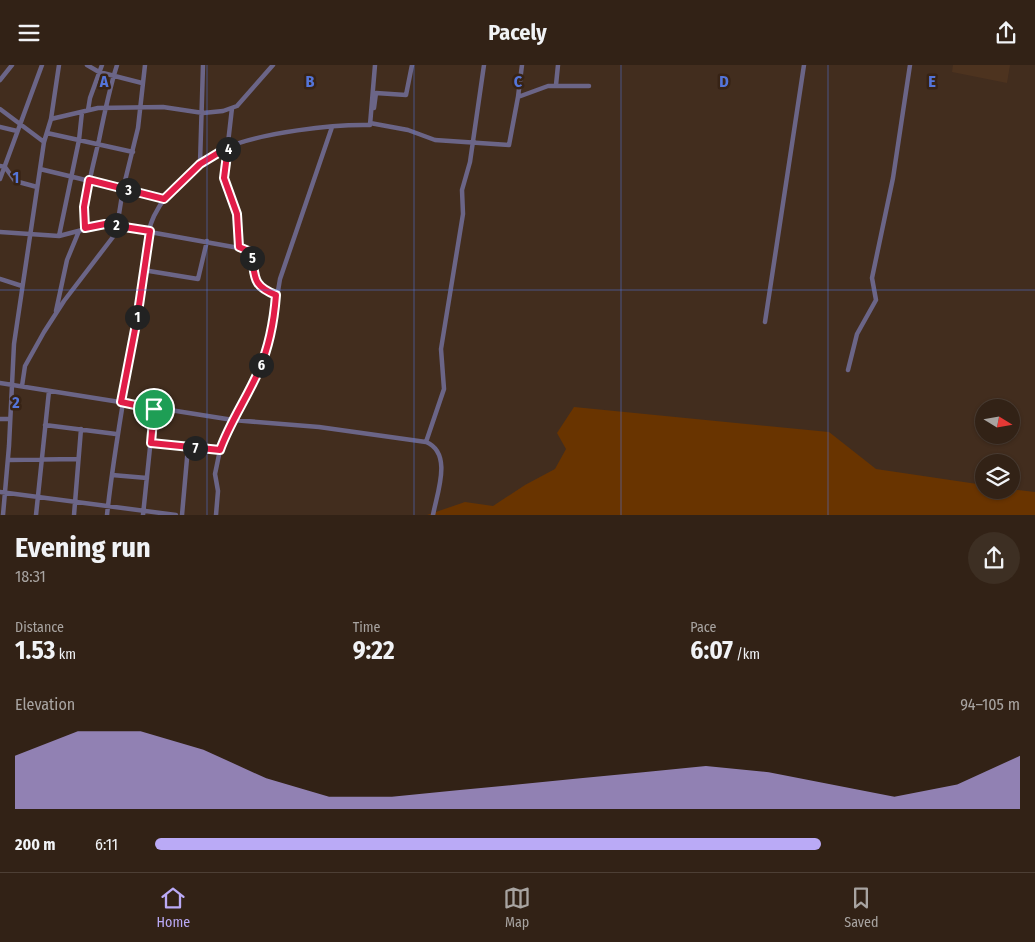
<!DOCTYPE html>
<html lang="en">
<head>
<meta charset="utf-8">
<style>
	:root { --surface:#322216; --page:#3d2f23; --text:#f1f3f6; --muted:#a8a4a1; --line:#4d3f35; --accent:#baaaf6 }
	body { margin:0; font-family:"Fira Sans Condensed",sans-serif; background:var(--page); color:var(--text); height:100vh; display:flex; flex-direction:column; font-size:19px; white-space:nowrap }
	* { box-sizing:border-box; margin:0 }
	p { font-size:16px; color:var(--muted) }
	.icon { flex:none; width:28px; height:28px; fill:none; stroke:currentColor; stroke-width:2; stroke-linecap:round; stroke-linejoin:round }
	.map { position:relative; height:450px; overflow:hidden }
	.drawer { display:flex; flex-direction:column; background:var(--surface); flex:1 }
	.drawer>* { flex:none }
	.needle { width:32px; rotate:101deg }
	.buttons { position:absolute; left:975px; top:334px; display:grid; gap:10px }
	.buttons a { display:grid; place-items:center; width:45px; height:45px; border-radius:50%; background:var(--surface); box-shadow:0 1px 4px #0004,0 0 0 1px var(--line); font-size:25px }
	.pin { position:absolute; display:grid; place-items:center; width:42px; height:42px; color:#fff; margin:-21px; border:2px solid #fff; border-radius:50%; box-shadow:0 1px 5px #0007 }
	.km { position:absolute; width:25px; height:25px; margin:-12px; border-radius:50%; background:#222; color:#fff; font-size:14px; line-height:25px; text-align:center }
	.round { display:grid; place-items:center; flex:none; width:52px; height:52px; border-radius:26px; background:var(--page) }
	.headline { display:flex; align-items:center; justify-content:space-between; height:85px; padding:0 15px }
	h1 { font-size:28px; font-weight:700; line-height:38px }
	.figures { display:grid; grid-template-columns:repeat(3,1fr); gap:8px; height:85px; padding:5px 15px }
	.figures div { display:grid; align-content:center }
	.figures b { font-size:25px; font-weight:700 }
	.figures small { font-size:14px; font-weight:400 }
	.figures p { font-size:14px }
	.chart { height:140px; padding:10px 15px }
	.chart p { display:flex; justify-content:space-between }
	.chart svg { width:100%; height:90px; margin-top:5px; fill:var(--accent); opacity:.7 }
	ul { padding:0 15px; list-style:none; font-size:16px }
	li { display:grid; grid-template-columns:80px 60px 1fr; align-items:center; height:38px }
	li i { height:12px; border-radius:6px; background:var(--accent) }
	header { display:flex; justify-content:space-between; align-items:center; height:65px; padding:0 15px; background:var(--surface); font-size:22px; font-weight:700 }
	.tabs { display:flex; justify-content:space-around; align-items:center; height:70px; border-top:1px solid var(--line); background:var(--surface); font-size:14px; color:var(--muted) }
	.tabs a { display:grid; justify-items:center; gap:2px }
	.tabs .selected { color:var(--accent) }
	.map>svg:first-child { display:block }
</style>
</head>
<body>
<header><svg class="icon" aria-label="menu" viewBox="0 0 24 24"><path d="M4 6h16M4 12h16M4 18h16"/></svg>Pacely<svg class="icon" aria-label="share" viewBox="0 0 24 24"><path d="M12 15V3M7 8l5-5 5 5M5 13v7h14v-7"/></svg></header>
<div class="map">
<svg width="1035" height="450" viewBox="0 0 1035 450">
	<rect width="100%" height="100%" fill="#422d1e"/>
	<path fill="#4d331f" d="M 953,0 L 1010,0 L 1007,18 L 952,7 Z"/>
	<path fill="#693400" d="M 574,342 L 829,367 L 876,404 L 984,420 L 984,425 L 1011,424 L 1035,427 L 1035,450 L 427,450 L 465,437 L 493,441 L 525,420 L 555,404 L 566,384 L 557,368 Z"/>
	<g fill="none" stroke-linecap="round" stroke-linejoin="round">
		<path stroke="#6b6587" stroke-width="4.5" d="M 87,0 L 99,7 L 142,18
			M 0,15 L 12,0
			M 556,20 L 558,0
			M 518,32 L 522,0
			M 232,43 L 224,113 L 237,149 L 239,183
			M 374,43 L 376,28 L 406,30 L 412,0
			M 0,44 L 44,77
			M 88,45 L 90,33 L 102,0
			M 51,54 L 98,43 L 163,42 L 203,48 L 223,46 L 237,41 L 273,0
			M 370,58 L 408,65 L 435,75 L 509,80 L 518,32 L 548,21 L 589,21
			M 0,62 L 17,66
			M 47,68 L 133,87
			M 200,99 L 203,0
			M 0,101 L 5,102 L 15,116 L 37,122
			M 40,104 L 164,134
			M 0,114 L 42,0
			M 85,163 C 84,132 92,105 99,75 C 104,50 109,25 117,0
			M 0,167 L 59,171 L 105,159 L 239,183 L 251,187 C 256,210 250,220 276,230
			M 59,171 L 79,75 L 82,47
			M 143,205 L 198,214 L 207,176
			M 0,214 L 22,221
			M 56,246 L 67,195 L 79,166
			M 765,257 L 804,0
			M 848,305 L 857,269 L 876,235 L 872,213 L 893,113 L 910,0
			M 0,318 L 233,355 L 319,362 L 426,377 C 453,388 437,428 433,450
			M 22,321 L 25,301 L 44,267 L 64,236 L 116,168 L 123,124 L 138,63 L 145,0
			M 0,354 L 10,354
			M 45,360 L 116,369
			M 426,377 L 444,324 L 441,284 L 463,149 L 462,125 L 470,97 L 484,0
			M 151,379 L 220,385
			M 8,395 L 78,394
			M 112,410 L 147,413
			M 0,427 L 176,450
			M 3,450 L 9,381 L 14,279 L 44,77 L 51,54 L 59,0
			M 36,450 L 49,326
			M 74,450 L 81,364
			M 107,450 C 114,384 126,320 137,255 C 143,222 140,182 154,151 C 168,122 200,95 228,82 C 262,68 332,59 370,60 L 375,0
			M 143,450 L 154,344
			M 182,450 L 188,382
			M 216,450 L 218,426 L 215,409 L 220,385 L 227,365 L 238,348 L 260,303 L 272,262 L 280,214 L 332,62"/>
	</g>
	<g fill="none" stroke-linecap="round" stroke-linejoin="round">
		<defs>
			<path id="route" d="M 228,82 L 224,113 L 237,149 L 239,182 L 251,187 C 256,210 250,220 276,230 C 274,256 269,282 259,305 C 247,333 230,357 220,385 L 151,378 L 154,344 L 121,337 L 137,254 L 150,166 L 105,159 L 85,163 L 84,142 L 89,115 L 164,134 L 200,99 Z"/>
		</defs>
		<use href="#route" stroke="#fff" stroke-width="10"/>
		<use href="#route" stroke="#e11d48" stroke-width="6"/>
	</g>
	<path fill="none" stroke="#5475da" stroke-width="1" stroke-opacity="0.55" d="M 207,0 L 207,450M 414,0 L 414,450M 621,0 L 621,450M 828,0 L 828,450M 0,225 L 1035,225"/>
	<g font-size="16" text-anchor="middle" font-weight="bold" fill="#5475da" stroke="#372315" stroke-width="5" stroke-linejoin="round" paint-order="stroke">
		<text x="104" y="22">A</text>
		<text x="310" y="22">B</text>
		<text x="518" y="22">C</text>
		<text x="724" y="22">D</text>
		<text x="932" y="22">E</text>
		<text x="16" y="118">1</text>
		<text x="16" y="343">2</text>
	</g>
</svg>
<div class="buttons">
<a><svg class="needle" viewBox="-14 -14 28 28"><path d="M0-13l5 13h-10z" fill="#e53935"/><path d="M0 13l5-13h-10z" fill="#a8a4a1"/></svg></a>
<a><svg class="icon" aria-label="layers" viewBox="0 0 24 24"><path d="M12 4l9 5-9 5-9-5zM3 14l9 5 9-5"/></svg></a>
</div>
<div class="pin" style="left:154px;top:344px;background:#1e9e55"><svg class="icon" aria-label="arrive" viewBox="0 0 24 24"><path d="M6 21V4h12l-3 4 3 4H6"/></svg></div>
<b class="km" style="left:137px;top:252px">1</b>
<b class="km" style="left:116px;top:160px">2</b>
<b class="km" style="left:128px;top:125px">3</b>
<b class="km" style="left:228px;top:84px">4</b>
<b class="km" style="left:252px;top:193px">5</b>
<b class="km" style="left:261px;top:300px">6</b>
<b class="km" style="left:195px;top:383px">7</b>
</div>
<section class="drawer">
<div class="headline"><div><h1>Evening run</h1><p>18:31</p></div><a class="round"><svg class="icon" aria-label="share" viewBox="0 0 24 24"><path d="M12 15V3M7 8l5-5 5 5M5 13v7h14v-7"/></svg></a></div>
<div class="figures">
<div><p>Distance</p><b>1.53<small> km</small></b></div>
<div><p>Time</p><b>9:22</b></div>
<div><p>Pace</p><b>6:07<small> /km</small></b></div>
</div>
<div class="chart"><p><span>Elevation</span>94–105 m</p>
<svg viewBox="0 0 160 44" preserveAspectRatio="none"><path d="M0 44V18L10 6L20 6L30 15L40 29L50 38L60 38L70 35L80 32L90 29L100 26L110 23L120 26L130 32L140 38L150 32L160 18V44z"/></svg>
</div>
<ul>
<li><b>200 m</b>6:11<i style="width:77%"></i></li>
</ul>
</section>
<nav class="tabs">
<a class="selected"><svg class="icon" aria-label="home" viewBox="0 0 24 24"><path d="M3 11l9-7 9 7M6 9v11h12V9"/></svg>Home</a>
<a><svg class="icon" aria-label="map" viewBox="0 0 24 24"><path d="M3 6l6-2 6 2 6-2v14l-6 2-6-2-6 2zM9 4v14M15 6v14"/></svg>Map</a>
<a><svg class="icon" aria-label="saved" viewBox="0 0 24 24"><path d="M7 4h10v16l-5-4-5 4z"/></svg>Saved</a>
</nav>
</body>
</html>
